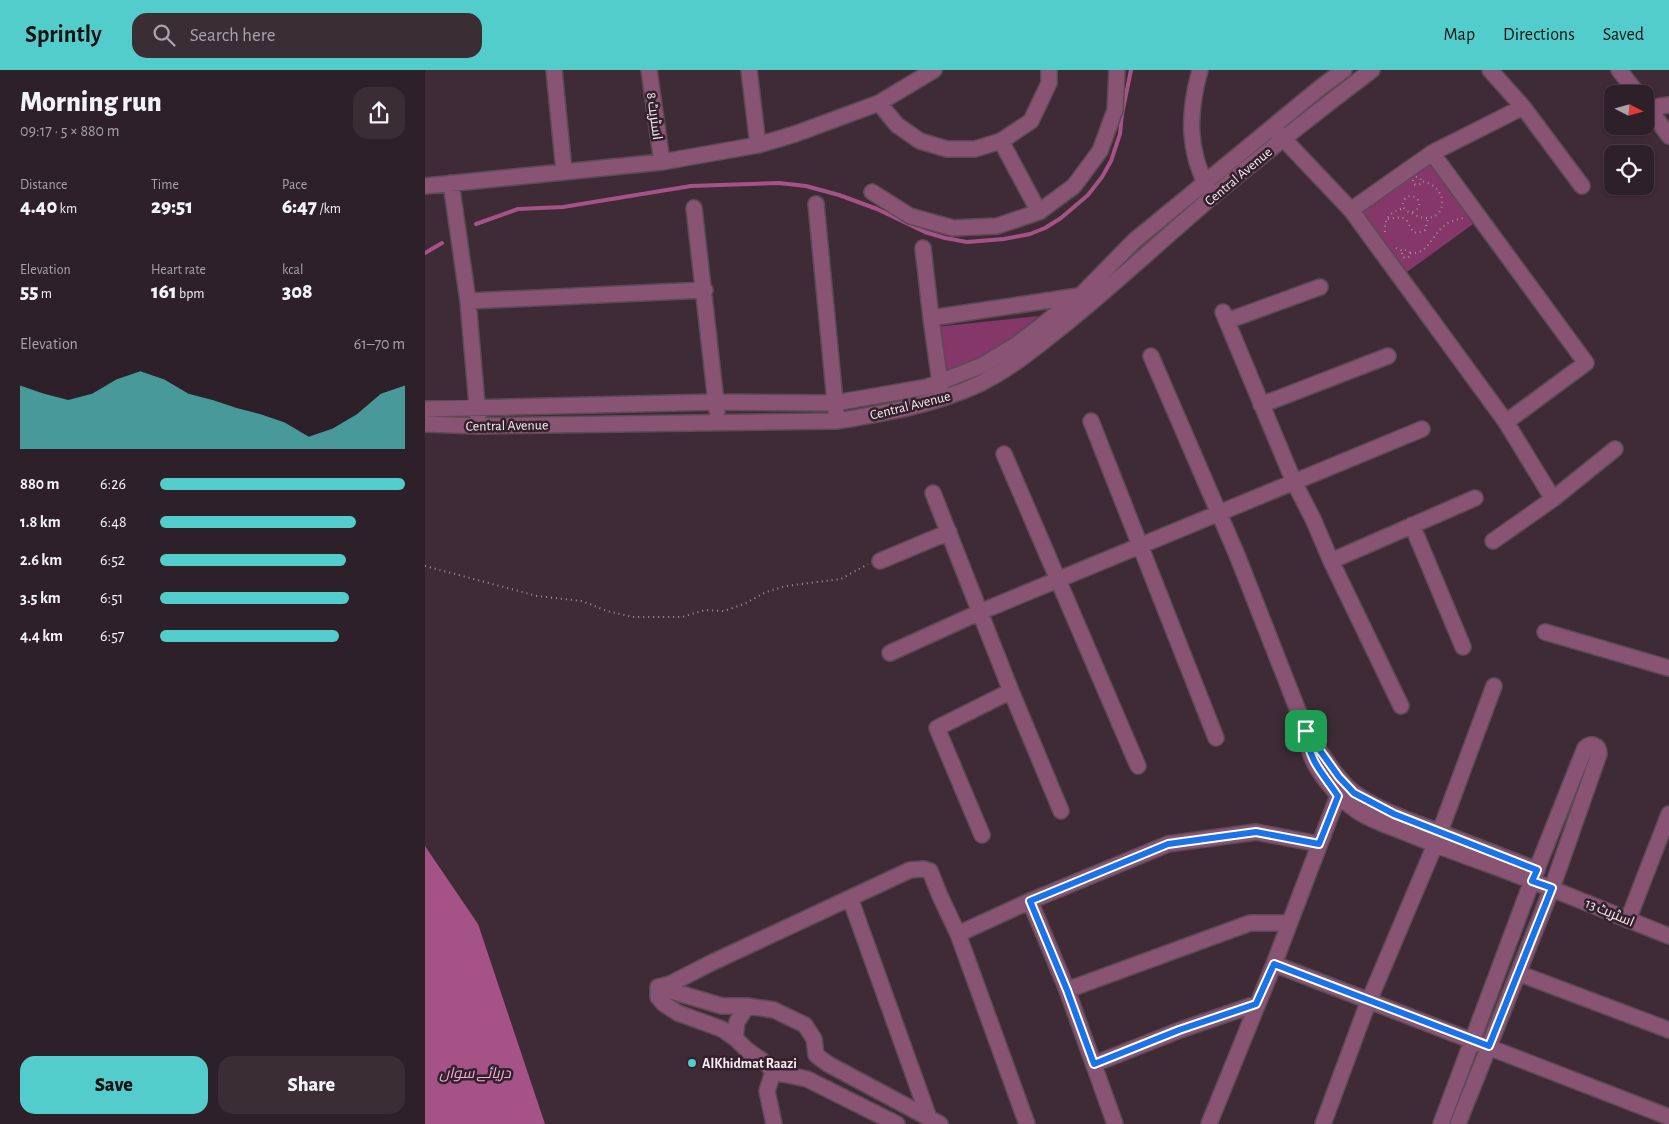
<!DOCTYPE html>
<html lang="en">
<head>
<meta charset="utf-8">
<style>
	:root { --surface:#2e2028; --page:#3a2d34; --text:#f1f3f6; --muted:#a7a3a8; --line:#493e45; --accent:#53cdcb }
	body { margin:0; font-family:"Alegreya Sans",Cairo,sans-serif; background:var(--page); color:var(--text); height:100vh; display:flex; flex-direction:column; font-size:19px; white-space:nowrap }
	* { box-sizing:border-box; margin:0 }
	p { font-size:16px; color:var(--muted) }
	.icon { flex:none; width:28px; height:28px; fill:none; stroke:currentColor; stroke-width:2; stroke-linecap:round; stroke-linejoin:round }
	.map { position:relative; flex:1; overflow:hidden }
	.drawer { display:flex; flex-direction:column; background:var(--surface); width:425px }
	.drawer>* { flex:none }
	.needle { width:32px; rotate:96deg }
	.fabs { position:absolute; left:1179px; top:15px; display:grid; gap:10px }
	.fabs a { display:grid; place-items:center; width:50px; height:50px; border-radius:10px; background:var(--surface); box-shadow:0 1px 4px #0004,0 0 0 1px var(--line); font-size:25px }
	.pin { position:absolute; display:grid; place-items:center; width:42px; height:42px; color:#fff; margin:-21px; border-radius:10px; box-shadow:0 2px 8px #0006 }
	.round { display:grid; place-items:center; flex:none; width:52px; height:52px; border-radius:15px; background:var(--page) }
	.summary { display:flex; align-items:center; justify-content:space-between; height:85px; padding:0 20px }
	h1 { font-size:28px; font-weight:800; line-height:38px }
	.figures { display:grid; grid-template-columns:repeat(3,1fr); gap:8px; height:85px; padding:5px 20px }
	.figures div { display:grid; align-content:center }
	.figures b { font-size:21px; font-weight:800 }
	.figures small { font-size:14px; font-weight:400 }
	.figures p { font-size:14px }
	.chart { height:140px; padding:10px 20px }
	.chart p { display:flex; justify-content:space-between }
	.chart svg { width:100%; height:90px; margin-top:5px; fill:var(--accent); opacity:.7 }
	.cta { display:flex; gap:10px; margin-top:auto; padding:10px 20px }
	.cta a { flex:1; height:58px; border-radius:15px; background:var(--accent); color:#111; font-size:20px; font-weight:800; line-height:58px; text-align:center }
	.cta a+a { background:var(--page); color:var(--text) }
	ul { padding:0 20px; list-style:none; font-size:16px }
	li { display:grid; grid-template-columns:80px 60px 1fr; align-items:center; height:38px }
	li i { height:12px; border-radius:6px; background:var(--accent) }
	header { display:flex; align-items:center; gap:30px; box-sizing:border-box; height:70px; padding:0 25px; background:var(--accent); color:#111 }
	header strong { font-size:24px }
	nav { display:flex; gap:28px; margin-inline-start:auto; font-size:18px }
	.search { width:350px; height:45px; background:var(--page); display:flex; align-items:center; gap:12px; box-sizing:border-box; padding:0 18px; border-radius:15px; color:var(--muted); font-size:19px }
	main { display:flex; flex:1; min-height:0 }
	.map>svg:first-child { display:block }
</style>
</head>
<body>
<header>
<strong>Sprintly</strong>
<div class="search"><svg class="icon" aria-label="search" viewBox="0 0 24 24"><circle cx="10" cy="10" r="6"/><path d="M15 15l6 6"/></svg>Search here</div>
<nav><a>Map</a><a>Directions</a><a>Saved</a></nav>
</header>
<main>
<section class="drawer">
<div class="summary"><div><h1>Morning run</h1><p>09:17 · 5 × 880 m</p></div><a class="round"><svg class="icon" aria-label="share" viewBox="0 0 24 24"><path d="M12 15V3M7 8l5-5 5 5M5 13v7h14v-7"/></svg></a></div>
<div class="figures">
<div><p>Distance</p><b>4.40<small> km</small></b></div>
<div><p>Time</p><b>29:51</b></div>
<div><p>Pace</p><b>6:47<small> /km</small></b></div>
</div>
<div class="figures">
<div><p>Elevation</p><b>55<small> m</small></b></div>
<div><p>Heart rate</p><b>161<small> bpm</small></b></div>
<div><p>kcal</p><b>308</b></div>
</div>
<div class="chart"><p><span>Elevation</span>61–70 m</p>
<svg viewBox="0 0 160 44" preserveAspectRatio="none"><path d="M0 44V13L10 17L20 20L30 17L40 10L50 6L60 10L70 17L80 20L90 24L100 27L110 31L120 38L130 34L140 27L150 17L160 13V44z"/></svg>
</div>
<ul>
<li><b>880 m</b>6:26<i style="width:100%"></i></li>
<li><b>1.8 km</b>6:48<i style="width:80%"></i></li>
<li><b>2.6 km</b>6:52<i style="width:76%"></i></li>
<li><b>3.5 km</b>6:51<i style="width:77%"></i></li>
<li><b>4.4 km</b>6:57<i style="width:73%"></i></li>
</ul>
<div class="cta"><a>Save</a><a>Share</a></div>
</section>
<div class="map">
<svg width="1244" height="1054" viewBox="0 0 1244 1054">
	<rect width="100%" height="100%" fill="#3e2b36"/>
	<path fill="#85376a" d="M 1002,89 L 1048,154 L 978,205 L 931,141 Z
		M 614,246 L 567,283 L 518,308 L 511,257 Z"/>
	<path fill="#a55286" d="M 0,776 L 53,854 L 120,1054 L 0,1054 Z"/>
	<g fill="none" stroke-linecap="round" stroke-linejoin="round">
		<path stroke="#a55286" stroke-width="4" d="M 51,154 L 93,139 L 138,137 L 266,116 L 354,113 L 381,116 L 414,125 L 452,139 L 500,162 L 520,168 L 542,172 L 579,169 L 605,164 L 620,158 L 636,148 L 663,125 L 677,107 L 686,91 L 695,64 L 697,44 L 706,0
			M 0,183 L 17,173"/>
		<defs>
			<path id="minor" d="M 129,0 L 139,101
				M 224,0 L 237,92
				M 324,0 L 333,75
				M 775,0 C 763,44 762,80 784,121
				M 1065,0 L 1098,37 L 1157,116
				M 1194,0 L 1213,24
				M 454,33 L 472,55 L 495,71 L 522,79 L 550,79 L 576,71 L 606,51 L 624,13 L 624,0
				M 1220,33 L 1244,66
				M 1224,38 L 1244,35
				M 852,62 L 926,140 L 1081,352 L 1128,429
				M 576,71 L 614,142
				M 1007,83 L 1161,293 L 1081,352
				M 26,113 L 43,231 L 53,347
				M 0,116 L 237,92 L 333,75 L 370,64 L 454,33 L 509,0
				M 447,122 L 485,146 L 528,158 L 572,156 L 614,142 L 649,116 L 675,81 L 690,40 L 692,0
				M 391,134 L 411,342
				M 269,138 L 292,341
				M 926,140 L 1007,83 L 1098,37
				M 498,178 L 506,248 L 516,320
				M 43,231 L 280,220
				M 798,242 L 869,412 L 888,449 L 906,491 L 976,636
				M 506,248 L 653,226
				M 802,251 L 895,217
				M 726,286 L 812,485 L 881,661 C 894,679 911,709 928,722 C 949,738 980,749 1004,758 C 1040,772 1076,786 1112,800
				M 836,335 L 963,286
				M 0,339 L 291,332 L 410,333 L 502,317 L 558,295 L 591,275 L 655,226 L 709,171 L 896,17 L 919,0
				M 666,351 L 791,668
				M 0,354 L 54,356 L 412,351 C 460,343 509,335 554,314 C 587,298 615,274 644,251 C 693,211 739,168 787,127 C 839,83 893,41 947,0
				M 579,384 L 713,696
				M 508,423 L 586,621 L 636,741
				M 987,455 L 1038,577
				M 1068,471 L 1128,429 L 1190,379
				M 455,491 L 524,462
				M 906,491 L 1050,428
				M 1120,562 L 1244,598
				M 465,583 L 555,542 L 997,359
				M 882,670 C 885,696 913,729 934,742 C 948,751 964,756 979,762 C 1010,775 1040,786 1071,797 C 1129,819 1186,843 1244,866
				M 557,765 L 512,658 L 586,621
				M 425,828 L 504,1048
				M 605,831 L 642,920 L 690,1054
				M 1203,850 L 1244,744
				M 849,894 L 1244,1047
				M 1093,903 L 1244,960
				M 233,917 L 245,914 L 286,893 L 485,800 L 498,799 L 505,801 L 515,826 L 533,864
				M 642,920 L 825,853 L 864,853
				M 310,968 L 312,952 L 322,936
				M 669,994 L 755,960 L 831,934
				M 348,1002 L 342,1021 L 349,1054
				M 472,1054 L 382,1009 L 348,1002 L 342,994 L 322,980 L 310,968 L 297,959 L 253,943 L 239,934 L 233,927 L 233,917 L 297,936 L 322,936 L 349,940 L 380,955 L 389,969 L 391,985 L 403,994 L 515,1054
				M 602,1054 L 533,864 L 605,831 L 743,774 L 831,762 L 894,774
				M 784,1054 L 849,894 L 913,726
				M 898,1054 L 941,938 L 1010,775 L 1069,616
				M 1016,1054 L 1107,811 L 1160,678 C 1166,672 1174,675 1174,684 L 1127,818 L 1033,1054"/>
		</defs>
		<use href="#minor" stroke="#5c4a54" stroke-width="18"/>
		<path stroke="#a1919a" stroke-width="2" stroke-dasharray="1 4" stroke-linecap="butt" d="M988 111a4 4 0 1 1 8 0a4 4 0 1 1-8 0Z
			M978 134a8 8 0 1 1 16 0a8 8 0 1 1-16 0Z
			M 987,143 C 996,149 1004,150 1013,144 C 1024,129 1012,113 995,111
			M 963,149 L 977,147 L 982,151 L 988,162 L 993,163 L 1000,160 L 1003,149
			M 960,162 C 959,148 965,142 979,138
			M 971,178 L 978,181
			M977 184a4 4 0 1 1 8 0a4 4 0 1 1-8 0Z
			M 985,183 C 1003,185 1007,165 1019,156 C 1024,151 1031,150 1038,148
			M 0,496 L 112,526 L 157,531 L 182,541 L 208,547 L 257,547 L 280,540 L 299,541 L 319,534 L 341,522 L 361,516 L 416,509 L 443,494"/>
		<use href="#minor" stroke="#895374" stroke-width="15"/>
	</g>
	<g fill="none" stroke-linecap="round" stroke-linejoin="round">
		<defs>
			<path id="route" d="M 881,661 L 914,707 L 929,723 L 969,744 L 1112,800 L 1107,811 L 1127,818 L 1064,976 L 849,894 L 831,934 L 754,960 L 669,994 L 642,920 L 605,831 L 743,774 L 831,762 L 894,774 L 913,726 C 897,702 884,692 881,661 Z"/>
		</defs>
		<use href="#route" stroke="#fff" stroke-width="10"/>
		<use href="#route" stroke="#1a73e8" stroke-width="6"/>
	</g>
	<circle fill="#53cdcb" stroke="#33212c" stroke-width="2" cx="267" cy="993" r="5"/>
	<g text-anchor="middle" stroke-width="5" stroke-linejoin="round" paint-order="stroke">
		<g font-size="14" fill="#f8ebf2" stroke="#33212c">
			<text transform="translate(230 46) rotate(82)" y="5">اسٹریٹ 8</text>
			<text transform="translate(813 106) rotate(-40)" y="5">Central Avenue</text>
			<text transform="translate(485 335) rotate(-14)" y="5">Central Avenue</text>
			<text transform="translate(82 355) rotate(-1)" y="5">Central Avenue</text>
			<text transform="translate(1185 842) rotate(23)" y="5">اسٹریٹ 13</text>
		</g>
		<g font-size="14" font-weight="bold" fill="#f8ebf2" stroke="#33212c" text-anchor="start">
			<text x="277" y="998">AlKhidmat Raazi</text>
		</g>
		<g font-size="15" font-style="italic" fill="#f2afd6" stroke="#33212c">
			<text x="50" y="1008">دریائے سواں</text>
		</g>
	</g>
</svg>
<div class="fabs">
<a><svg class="needle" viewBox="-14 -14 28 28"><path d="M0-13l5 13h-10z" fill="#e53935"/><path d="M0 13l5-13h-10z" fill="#a7a3a8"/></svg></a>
<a><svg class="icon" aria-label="locate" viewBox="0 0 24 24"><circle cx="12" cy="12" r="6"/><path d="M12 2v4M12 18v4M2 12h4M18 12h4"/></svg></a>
</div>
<div class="pin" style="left:881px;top:661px;background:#1e9e55"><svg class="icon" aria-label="arrive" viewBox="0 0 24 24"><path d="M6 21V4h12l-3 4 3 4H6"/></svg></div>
</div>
</main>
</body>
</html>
